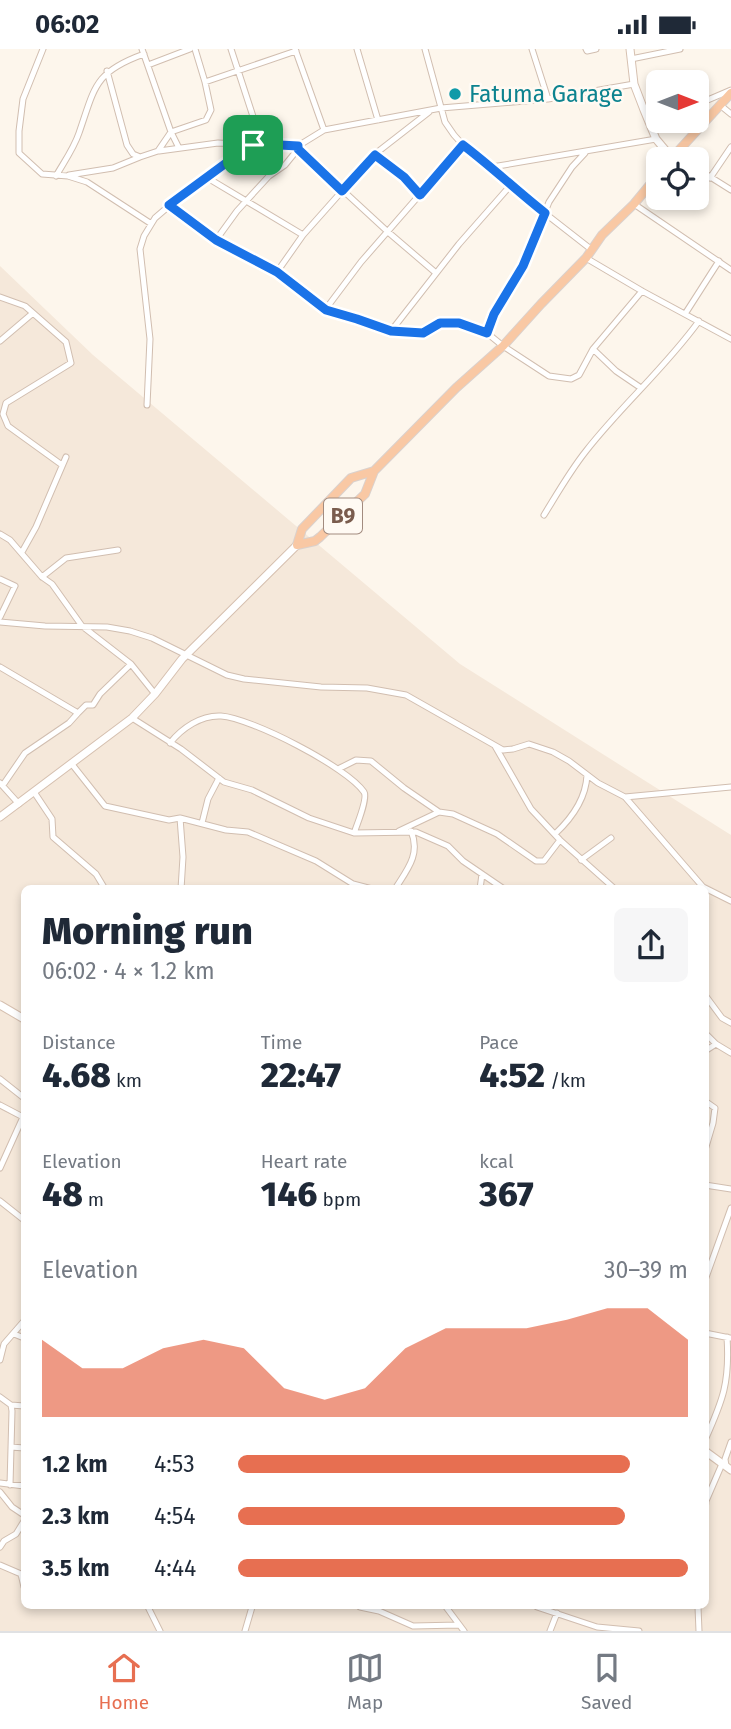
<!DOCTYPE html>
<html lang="en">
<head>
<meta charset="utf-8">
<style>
	:root { --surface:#fff; --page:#f6f6f7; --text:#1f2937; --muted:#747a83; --line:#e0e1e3; --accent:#e76f51 }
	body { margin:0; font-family:"Fira Sans",sans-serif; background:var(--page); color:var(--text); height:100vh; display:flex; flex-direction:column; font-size:26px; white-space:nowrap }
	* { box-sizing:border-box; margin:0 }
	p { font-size:23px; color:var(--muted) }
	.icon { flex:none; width:38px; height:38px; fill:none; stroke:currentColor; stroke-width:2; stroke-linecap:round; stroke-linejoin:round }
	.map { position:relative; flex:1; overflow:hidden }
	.panel { position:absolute; left:21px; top:836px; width:688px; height:724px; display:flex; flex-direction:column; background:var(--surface); border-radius:10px; box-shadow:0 4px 10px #0003 }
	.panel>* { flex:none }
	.needle { width:46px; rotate:90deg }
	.controls { position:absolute; left:646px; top:21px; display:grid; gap:14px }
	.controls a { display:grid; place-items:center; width:63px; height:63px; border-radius:10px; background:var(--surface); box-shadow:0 4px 10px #0003; font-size:35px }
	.pin { position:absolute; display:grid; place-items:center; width:60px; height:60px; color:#fff; margin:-30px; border-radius:14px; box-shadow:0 4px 10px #0006 }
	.round { display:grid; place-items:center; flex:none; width:74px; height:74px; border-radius:10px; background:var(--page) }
	.headline { display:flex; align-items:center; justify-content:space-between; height:119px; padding:0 21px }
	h1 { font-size:38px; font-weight:800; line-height:52px }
	.metrics { display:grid; grid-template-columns:repeat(3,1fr); gap:10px; height:119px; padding:7px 21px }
	.metrics div { display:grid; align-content:center }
	.metrics b { font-size:35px; font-weight:800 }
	.metrics small { font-size:19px; font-weight:400 }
	.metrics p { font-size:19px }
	.chart { height:196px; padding:14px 21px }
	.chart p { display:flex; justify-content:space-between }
	.chart svg { width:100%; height:126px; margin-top:7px; fill:var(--accent); opacity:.7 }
	ul { padding:0 21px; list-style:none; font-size:23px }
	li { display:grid; grid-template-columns:112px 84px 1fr; align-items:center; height:52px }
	li i { height:18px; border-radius:9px; background:var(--accent) }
	.status { display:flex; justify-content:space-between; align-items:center; height:49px; padding:0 35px; background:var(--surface); direction:ltr }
	.status svg { height:19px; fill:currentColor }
	.dock { display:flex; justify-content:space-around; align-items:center; height:98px; border-top:2px solid var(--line); background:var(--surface); font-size:19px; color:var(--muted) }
	.dock a { display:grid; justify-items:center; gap:4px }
	.dock .selected { color:var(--accent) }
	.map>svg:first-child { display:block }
</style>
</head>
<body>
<div class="status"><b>06:02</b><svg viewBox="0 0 49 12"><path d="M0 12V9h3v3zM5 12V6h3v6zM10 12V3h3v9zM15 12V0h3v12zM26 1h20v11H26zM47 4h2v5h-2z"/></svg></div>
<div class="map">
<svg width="731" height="1582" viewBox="0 0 731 1582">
	<rect width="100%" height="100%" fill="#fdf6ec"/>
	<path fill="#f5e8da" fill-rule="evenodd" d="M 0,217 L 93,306 L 460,615 L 731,786 L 731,1582 L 0,1582 ZM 24,840 L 705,840 L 705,1558 L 24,1558 Z"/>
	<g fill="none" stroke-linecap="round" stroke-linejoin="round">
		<defs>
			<path id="minor" d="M 43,0 L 23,50 L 19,82 L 19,104 L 42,125 L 68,127 L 87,133 L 150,174
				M 142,0 L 171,83 L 179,99
				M 195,0 L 205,33 L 296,2
				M 231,0 L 262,95
				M 295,0 L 324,81
				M 357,0 L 378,71
				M 425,0 L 445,73 L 454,86 L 463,96 L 492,118 L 510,137 L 592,201
				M 532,0 L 548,50
				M 586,0 L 587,2 L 596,0
				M 631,10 L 680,0
				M 148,16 L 190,0
				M 107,22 L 127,96 L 133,105 L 140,108 L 158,102 L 171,83 L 206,71 L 211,61 L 205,33
				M 696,56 L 731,41
				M 720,56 L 731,65
				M 650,76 L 660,72
				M 298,97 L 298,100 L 388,183 L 436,224
				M 159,102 L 218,94 L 253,96
				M 375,105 L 393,117 L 420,146
				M 492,118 L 656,90
				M 696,119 L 731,141
				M 69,126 L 113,119 L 140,108
				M 56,127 C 64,113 74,99 79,84 C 95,38 94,23 144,5
				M 206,128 L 303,186
				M 710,129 L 731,98
				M 634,155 L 731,221
				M 169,156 L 216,191 L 277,223 L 325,261 L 357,270 L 391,282 L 423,284 L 440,274 L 459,274 L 487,284 L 503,297 L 549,327 L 571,330 L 579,326 L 593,300
				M 216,191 L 237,162 L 269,127 L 285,116 L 298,100
				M 586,209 L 642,242 L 731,290
				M 277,223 L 303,186 L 375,105 L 429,63
				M 0,248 L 25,257 L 66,293 L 71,314 L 6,354 L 3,365 L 8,377 L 62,416
				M 325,261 L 361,213 L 463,96
				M 685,265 L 719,212
				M 391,282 L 459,195 L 510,137
				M 487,284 L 494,265 L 523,217 L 549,153 L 572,118 L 585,104
				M 0,292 L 33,264
				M 641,339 L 616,322 L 593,300 L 642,242
				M 147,356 L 150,290 L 140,200 L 144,187 L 155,169 L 190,139 L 241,103 L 253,96 L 262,95 L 298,97 L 324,81 L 441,59 L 548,50 L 634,35
				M 544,466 C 557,445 570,422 586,402 C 621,357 665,319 699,272
				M 0,485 L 10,491 L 42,528 L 52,535 L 82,577 L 131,615 L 155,645
				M 22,503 L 36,478 L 66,408
				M 42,528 L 66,509 L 118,501
				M 0,530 L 15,537 L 0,568
				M 0,573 L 45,577 L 107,578 L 130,582 L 152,589 L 227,626 L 244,630 L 321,638 L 367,639 L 406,646 L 503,701 L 513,700 L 529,695 L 553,703 L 569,712 L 598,734 L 625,748 L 703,838 L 731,852
				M 0,618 L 78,664 L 86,656 L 93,656 L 100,645 L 131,615
				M 132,669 L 181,700 L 224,733 L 252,741 L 309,769 L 354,784 L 416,783 L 448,797 L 463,812 L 504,840
				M 170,694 C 182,679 201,666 221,667 C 251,669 347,718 364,743 C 368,749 357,776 354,784
				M 495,697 L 531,760 L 560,791 L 615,840
				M 71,714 L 105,757 L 169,771 L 180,769 L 226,781 L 248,783 L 316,812 L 353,835 L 372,840
				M 340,719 L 356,711 L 371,712 L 404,739 L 439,763 L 453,765 L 497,785 L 536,812 L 544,812 L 560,791
				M 0,734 L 19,755
				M 3,736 L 25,704 L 69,674 L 78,664
				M 34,743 L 52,770 L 53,788 L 96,825 L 105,840
				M 625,748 L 731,738
				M 180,769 L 183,808 L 181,840
				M 202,774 L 208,750 L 219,729
				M 399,782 L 439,763
				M 555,785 C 571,770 586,749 587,726
				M 581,811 L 611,789
				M 395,840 C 407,821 421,805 411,782
				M 480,840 L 482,825
				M 705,946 L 722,969 L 731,974
				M 705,984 L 716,995 L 731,1004
				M 705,1002 L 716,995
				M 0,1030 L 24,1049
				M 705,1052 L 715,1059 L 713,1074 L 705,1101
				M 0,1056 L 23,1068
				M 0,1119 L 24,1066
				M 705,1136 L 731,1140
				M 0,1152 L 24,1171
				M 705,1231 L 731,1159
				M 705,1284 L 730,1289
				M 14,1285 L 24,1289
				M 0,1311 L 4,1295 L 24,1272
				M 0,1348 L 11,1356 L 12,1362 L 10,1436
				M 11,1356 L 24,1357
				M 705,1391 C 723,1351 730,1333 727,1288
				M 11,1398 L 24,1399
				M 726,1417 L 725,1410 L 731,1393
				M 0,1434 L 24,1437
				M 0,1443 L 12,1458 L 24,1466
				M 705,1461 L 706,1452 L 722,1415
				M 0,1498 L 4,1492 L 16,1485 L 24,1472
				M 0,1516 L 21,1525 L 24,1538
				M 148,1558 L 160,1582
				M 360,1558 L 379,1562 L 413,1577 L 459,1576
				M 446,1558 L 464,1582
				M 537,1558 L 597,1578 L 639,1582
				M 698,1558 L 699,1582
				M 245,1582 L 252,1558
				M 550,1582 L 557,1564"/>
			<path id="secondary" d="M 630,0 L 634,35 L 644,61 L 656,90 L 672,109
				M 0,768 L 132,669 L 155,645 L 182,610 L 297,496
				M 0,956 L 24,970
				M 705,1402 L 731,1421"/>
			<path id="trunk" d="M 671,110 L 731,44
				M 374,422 L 456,339 L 503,297 L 541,255 L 586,209 L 602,186 L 634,155 L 658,126
				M 374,422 L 365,445 L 320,488 L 315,492 L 297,496 L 302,480 L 351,429 Z"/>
		</defs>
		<use href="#minor" stroke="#d1beb0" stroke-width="7"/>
		<use href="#secondary" stroke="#d6c0b0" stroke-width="9"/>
		<use href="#trunk" stroke="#dad1cd" stroke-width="10"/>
		<use href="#minor" stroke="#fff" stroke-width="5"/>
		<use href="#secondary" stroke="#fff" stroke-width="7"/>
		<use href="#trunk" stroke="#f9c8a4" stroke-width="8"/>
	</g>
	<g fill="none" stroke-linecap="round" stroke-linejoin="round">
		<defs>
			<path id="route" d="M 262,95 L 298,97 L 298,100 L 342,142 L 375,106 L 404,128 L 420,146 L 463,96 C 492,118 517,142 545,164 L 523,217 L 494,265 L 487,284 L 459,274 L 440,274 L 423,284 L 391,282 L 357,270 L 326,261 L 277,223 L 216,191 L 169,156 L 241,103 L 253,96 Z"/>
		</defs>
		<use href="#route" stroke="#fff" stroke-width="14"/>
		<use href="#route" stroke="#1a73e8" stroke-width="9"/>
	</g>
	<circle fill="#0f9aa8" stroke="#fffaf3" stroke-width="2.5" cx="455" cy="45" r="7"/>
	<g text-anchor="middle" stroke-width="5" stroke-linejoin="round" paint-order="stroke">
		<rect fill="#fffaf3" stroke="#a28b7f" stroke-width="2" x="324" y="449.5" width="38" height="35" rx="5"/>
		<g font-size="21" font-weight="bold" fill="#7a5c4d">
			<text x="343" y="474">B9</text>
		</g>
		<g font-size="23" fill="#0d838f" stroke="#fffaf3" text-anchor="start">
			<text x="469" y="53">Fatuma Garage</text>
		</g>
	</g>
</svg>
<div class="controls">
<a><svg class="needle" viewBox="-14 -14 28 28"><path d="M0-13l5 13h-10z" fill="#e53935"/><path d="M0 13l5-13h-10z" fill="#747a83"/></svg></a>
<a><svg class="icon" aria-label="locate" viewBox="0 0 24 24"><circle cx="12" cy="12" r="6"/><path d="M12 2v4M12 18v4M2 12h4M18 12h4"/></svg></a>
</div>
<div class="pin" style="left:253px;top:96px;background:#1e9e55"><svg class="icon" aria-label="arrive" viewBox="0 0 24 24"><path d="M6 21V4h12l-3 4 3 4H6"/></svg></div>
<section class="panel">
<div class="headline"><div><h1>Morning run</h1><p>06:02 · 4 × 1.2 km</p></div><a class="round"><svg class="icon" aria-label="share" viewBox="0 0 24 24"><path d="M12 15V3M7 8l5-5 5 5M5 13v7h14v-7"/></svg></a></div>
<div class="metrics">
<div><p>Distance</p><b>4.68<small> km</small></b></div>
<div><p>Time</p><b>22:47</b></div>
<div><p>Pace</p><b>4:52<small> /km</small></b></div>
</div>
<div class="metrics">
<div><p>Elevation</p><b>48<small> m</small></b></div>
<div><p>Heart rate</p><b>146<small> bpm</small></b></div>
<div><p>kcal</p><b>367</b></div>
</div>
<div class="chart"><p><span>Elevation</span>30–39 m</p>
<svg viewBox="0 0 160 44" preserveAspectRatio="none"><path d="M0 44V17L10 27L20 27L30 20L40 17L50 20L60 34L70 38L80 34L90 20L100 13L110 13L120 13L130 10L140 6L150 6L160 17V44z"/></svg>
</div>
<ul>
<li><b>1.2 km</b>4:53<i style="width:87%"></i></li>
<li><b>2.3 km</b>4:54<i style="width:86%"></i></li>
<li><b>3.5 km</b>4:44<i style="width:100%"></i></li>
</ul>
</section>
</div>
<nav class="dock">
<a class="selected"><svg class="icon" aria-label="home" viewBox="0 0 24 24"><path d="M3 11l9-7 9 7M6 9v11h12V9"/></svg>Home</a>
<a><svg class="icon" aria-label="map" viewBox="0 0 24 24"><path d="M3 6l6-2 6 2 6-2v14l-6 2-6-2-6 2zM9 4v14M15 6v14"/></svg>Map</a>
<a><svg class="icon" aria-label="saved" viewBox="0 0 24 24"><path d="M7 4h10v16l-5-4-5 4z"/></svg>Saved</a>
</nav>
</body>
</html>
